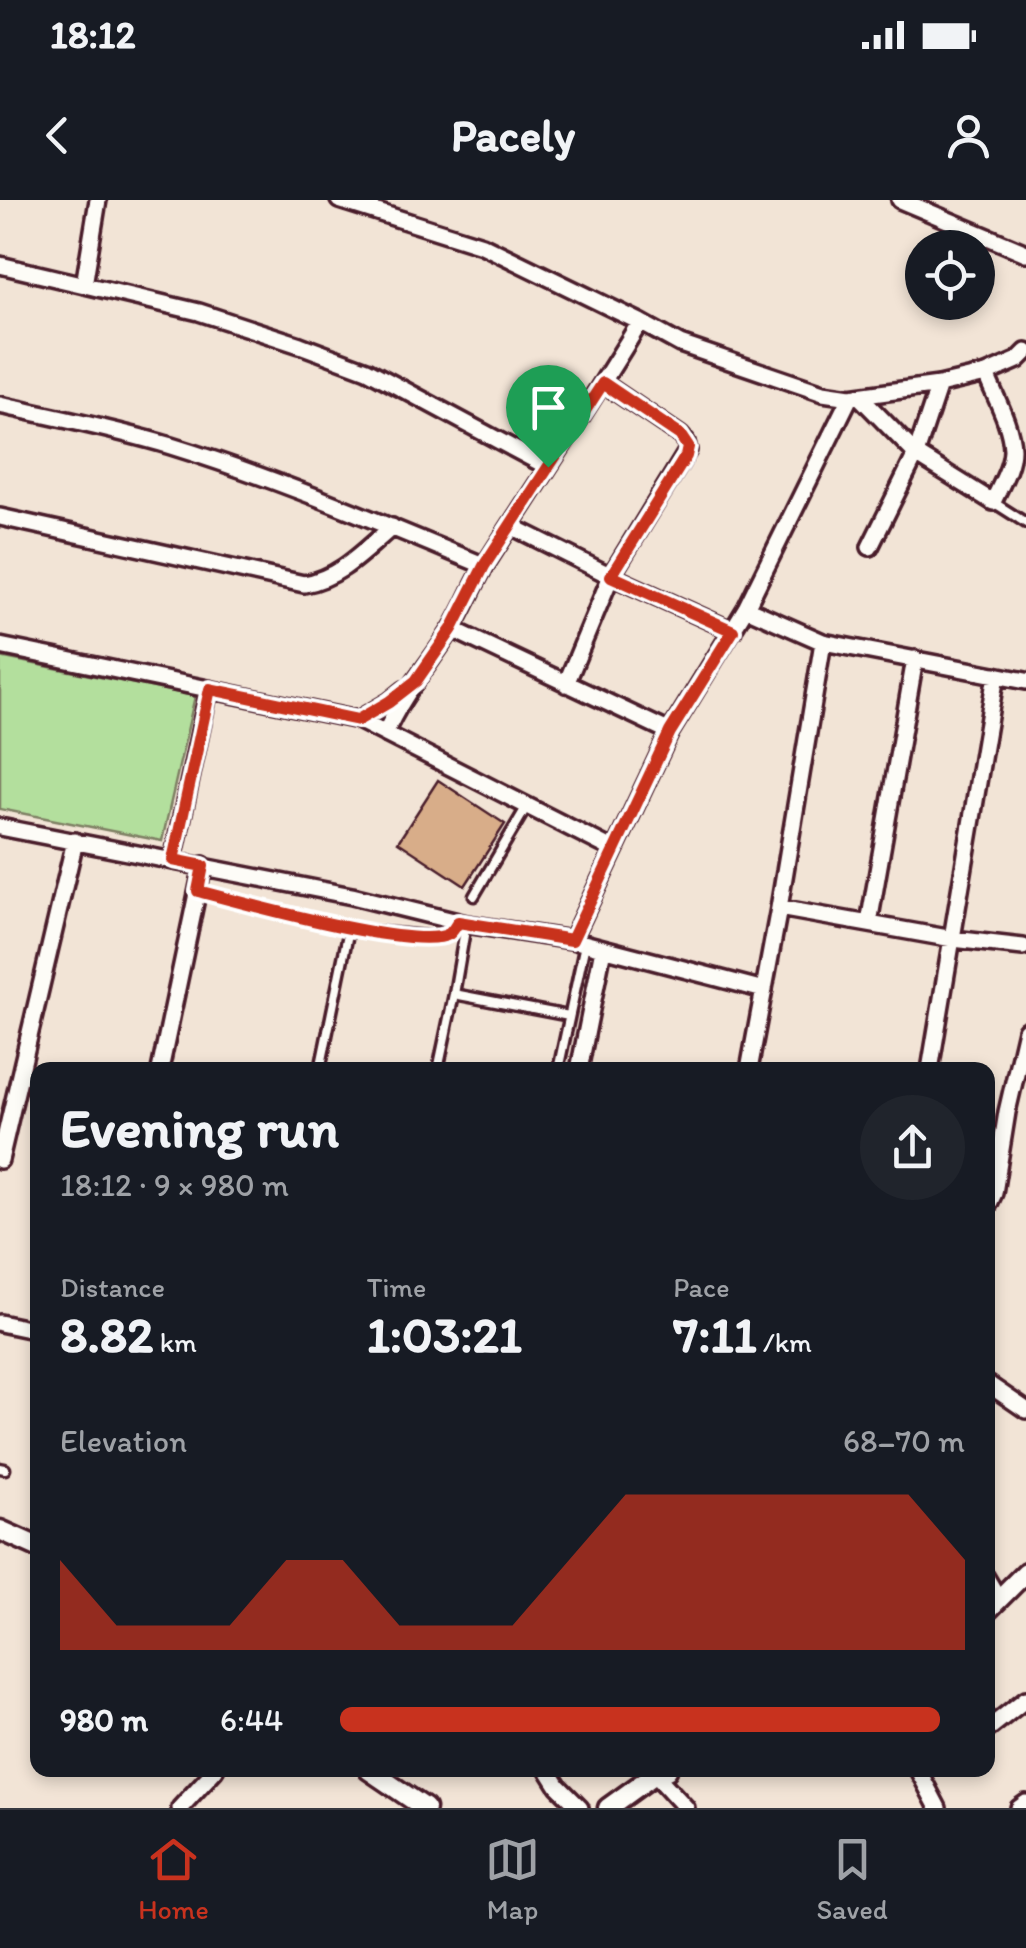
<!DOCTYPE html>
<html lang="en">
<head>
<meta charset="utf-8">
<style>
	:root { --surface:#171b24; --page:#20242c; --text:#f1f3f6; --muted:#9ea1a6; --line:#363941; --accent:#c8321e }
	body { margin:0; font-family:Itim,sans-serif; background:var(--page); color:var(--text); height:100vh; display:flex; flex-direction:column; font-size:38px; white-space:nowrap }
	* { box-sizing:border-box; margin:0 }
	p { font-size:32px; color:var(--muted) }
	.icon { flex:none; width:55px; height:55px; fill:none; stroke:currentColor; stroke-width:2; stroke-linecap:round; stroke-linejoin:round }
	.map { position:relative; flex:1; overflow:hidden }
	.sheet { position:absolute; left:30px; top:862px; width:965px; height:715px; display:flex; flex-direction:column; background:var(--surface); border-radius:20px; box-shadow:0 5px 15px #0003 }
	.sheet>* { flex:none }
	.buttons { position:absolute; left:905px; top:30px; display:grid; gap:20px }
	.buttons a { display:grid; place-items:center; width:90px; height:90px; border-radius:50%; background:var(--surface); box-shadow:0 5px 15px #0003; font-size:50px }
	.pin { position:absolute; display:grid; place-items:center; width:85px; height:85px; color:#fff; margin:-102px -42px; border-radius:50% 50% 50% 0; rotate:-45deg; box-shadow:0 0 10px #0007 }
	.pin .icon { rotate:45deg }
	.round { display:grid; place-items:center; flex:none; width:105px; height:105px; border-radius:52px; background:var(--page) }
	.overview { display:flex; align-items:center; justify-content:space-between; height:170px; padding:0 30px }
	h1 { font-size:55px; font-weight:700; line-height:75px }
	.metrics { display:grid; grid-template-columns:repeat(3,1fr); gap:15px; height:170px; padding:10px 30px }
	.metrics div { display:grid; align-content:center }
	.metrics b { font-size:50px; font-weight:700 }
	.metrics small { font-size:28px; font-weight:400 }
	.metrics p { font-size:28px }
	.chart { height:280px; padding:20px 30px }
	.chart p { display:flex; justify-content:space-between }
	.chart svg { width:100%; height:180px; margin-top:10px; fill:var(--accent); opacity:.7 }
	ul { padding:0 30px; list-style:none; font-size:32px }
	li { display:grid; grid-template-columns:160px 120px 1fr; align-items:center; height:75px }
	li i { height:25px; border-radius:12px; background:var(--accent) }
	.status { display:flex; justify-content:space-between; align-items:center; height:70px; padding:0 50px; background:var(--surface); direction:ltr }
	.status svg { height:28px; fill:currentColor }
	header { display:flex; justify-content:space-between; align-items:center; height:130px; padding:0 30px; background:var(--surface); font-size:45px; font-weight:700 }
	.tab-bar { display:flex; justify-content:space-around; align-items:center; height:140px; border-top:2px solid var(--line); background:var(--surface); font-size:28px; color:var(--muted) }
	.tab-bar a { display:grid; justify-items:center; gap:5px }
	.tab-bar .active { color:var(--accent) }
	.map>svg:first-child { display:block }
</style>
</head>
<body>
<div class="status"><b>18:12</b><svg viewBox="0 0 49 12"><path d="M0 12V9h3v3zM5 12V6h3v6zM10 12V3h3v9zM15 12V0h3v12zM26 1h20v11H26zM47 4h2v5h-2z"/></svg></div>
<header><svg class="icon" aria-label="back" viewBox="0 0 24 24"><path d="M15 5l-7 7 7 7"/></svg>Pacely<svg class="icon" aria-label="person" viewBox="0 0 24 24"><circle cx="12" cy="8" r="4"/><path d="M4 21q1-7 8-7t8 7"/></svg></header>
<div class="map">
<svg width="1026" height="1608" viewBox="0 0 1026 1608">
	<rect width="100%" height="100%" fill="#f2e4d6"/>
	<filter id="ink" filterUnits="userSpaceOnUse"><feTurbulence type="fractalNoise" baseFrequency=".01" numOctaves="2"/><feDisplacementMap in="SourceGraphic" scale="20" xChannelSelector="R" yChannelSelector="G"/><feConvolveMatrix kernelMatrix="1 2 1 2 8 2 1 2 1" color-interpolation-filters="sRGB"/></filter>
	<g filter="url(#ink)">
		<path fill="#b3df9d" stroke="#7e7f64" stroke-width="2.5" d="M 0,457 L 195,496 L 162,641 L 0,609 Z"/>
		<path fill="#d8ad89" stroke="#4a1f2b" stroke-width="2.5" d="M 438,580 L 505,624 L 465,686 L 398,642 Z"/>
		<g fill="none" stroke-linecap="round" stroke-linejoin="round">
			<defs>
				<path id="service" d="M 993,302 L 1026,323
					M 198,691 L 349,729 L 436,737 L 453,731 L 457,724
					M 474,696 L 527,606
					M 454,794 L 569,816
					M 320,870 L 349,729
					M 438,870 L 454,794 L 466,724
					M 558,870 L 585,744
					M 0,1268 L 5,1269
					M 988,1374 L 1001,1396"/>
				<path id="minor" d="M 339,0 L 482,45 L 640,122 L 680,144 L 823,193 L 850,197 L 939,185 L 986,174 L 1018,160 L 1026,152
					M 900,0 L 1026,53
					M 0,65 L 199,112 L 300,145 L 367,170 L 548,267
					M 84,85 L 98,0
					M 939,185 L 916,254 L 993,302 C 1000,286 1012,267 1012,249 C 1011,224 995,197 986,174
					M 859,196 L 916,254 L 870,347
					M 0,205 C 57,218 115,229 171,246 C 278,279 381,323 485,366
					M 0,317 L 304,384 C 340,378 364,351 392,327
					M 511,326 L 611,376 L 733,431
					M 746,408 L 823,442 L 1026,481
					M 452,429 L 670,532
					M 0,446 L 358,520 L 614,650
					M 566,484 L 611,376 L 688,250 L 686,242 L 680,235 L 603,183
					M 358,520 L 389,502 L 404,490
					M 385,534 C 401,496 429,465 451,430 C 465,409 473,384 487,362 C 538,282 591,203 640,122
					M 0,627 L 352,696 L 466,724 L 572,740 L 764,790
					M 173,660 L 209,489
					M 779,708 L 953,739 L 1023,747
					M 869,723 L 915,459
					M 572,740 L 670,532 L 746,408 L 850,197
					M 160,870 L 203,665
					M 579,870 L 603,749
					M 749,870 L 779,708 L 823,442
					M 930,870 L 996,475
					M 0,960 L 75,641
					M 988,1006 L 994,993 L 1007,912 L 1026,830
					M 0,1123 L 38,1131
					M 988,1184 L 1026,1210
					M 988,1529 L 1026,1499
					M 548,1570 L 558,1586 L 580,1608
					M 918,1570 L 938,1608
					M 655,1574 L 686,1608
					M 180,1608 L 215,1570
					M 1019,1608 L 1026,1603"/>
				<path id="tertiary" d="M 0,1330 L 38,1347
					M 988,1410 L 1026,1372
					M 369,1570 L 425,1608
					M 608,1608 L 655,1574 L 667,1570"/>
			</defs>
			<use href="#service" stroke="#4a1f2b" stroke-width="15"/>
			<use href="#minor" stroke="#4a1f2b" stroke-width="22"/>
			<use href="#tertiary" stroke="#4a1f2b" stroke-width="25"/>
			<use href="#service" stroke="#fdfcf7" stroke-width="8"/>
			<use href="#minor" stroke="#fdfcf7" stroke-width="15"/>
			<use href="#tertiary" stroke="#fdfcf7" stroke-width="18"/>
		</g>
	</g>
	<g fill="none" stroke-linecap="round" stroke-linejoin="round" filter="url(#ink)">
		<defs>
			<path id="route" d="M 603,183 L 680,235 L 688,247 L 686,256 L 611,376 L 733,431 L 670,532 L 572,740 L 458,722 C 455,727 453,731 449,734 C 417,752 240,702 198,691 L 203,666 L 173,660 L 210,489 L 358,520 L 389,502 L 416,481 L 452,429 L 484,366 Z"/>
		</defs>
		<use href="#route" stroke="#fff" stroke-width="20"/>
		<use href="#route" stroke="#c8321e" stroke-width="12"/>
	</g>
</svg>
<div class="buttons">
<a><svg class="icon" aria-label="locate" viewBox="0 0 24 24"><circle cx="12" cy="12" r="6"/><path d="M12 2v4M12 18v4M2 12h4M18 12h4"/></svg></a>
</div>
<div class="pin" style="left:548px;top:267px;background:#1e9e55"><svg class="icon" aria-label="arrive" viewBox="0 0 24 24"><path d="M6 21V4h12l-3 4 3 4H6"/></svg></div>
<section class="sheet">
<div class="overview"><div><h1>Evening run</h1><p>18:12 · 9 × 980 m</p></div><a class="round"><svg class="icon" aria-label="share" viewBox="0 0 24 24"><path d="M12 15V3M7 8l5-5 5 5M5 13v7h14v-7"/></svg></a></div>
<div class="metrics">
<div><p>Distance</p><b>8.82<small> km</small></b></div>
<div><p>Time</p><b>1:03:21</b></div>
<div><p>Pace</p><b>7:11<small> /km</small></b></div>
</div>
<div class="chart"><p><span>Elevation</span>68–70 m</p>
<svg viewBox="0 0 160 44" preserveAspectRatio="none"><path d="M0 44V22L10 38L20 38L30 38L40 22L50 22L60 38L70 38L80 38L90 22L100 6L110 6L120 6L130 6L140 6L150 6L160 22V44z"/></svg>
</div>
<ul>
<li><b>980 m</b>6:44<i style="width:96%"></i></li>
</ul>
</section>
</div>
<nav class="tab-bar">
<a class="active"><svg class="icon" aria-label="home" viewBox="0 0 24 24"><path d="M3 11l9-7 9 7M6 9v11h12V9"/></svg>Home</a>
<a><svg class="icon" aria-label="map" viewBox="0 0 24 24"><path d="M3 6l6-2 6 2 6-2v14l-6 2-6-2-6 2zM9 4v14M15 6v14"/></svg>Map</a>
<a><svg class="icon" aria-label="saved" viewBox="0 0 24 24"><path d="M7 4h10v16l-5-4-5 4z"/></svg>Saved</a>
</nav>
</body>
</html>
